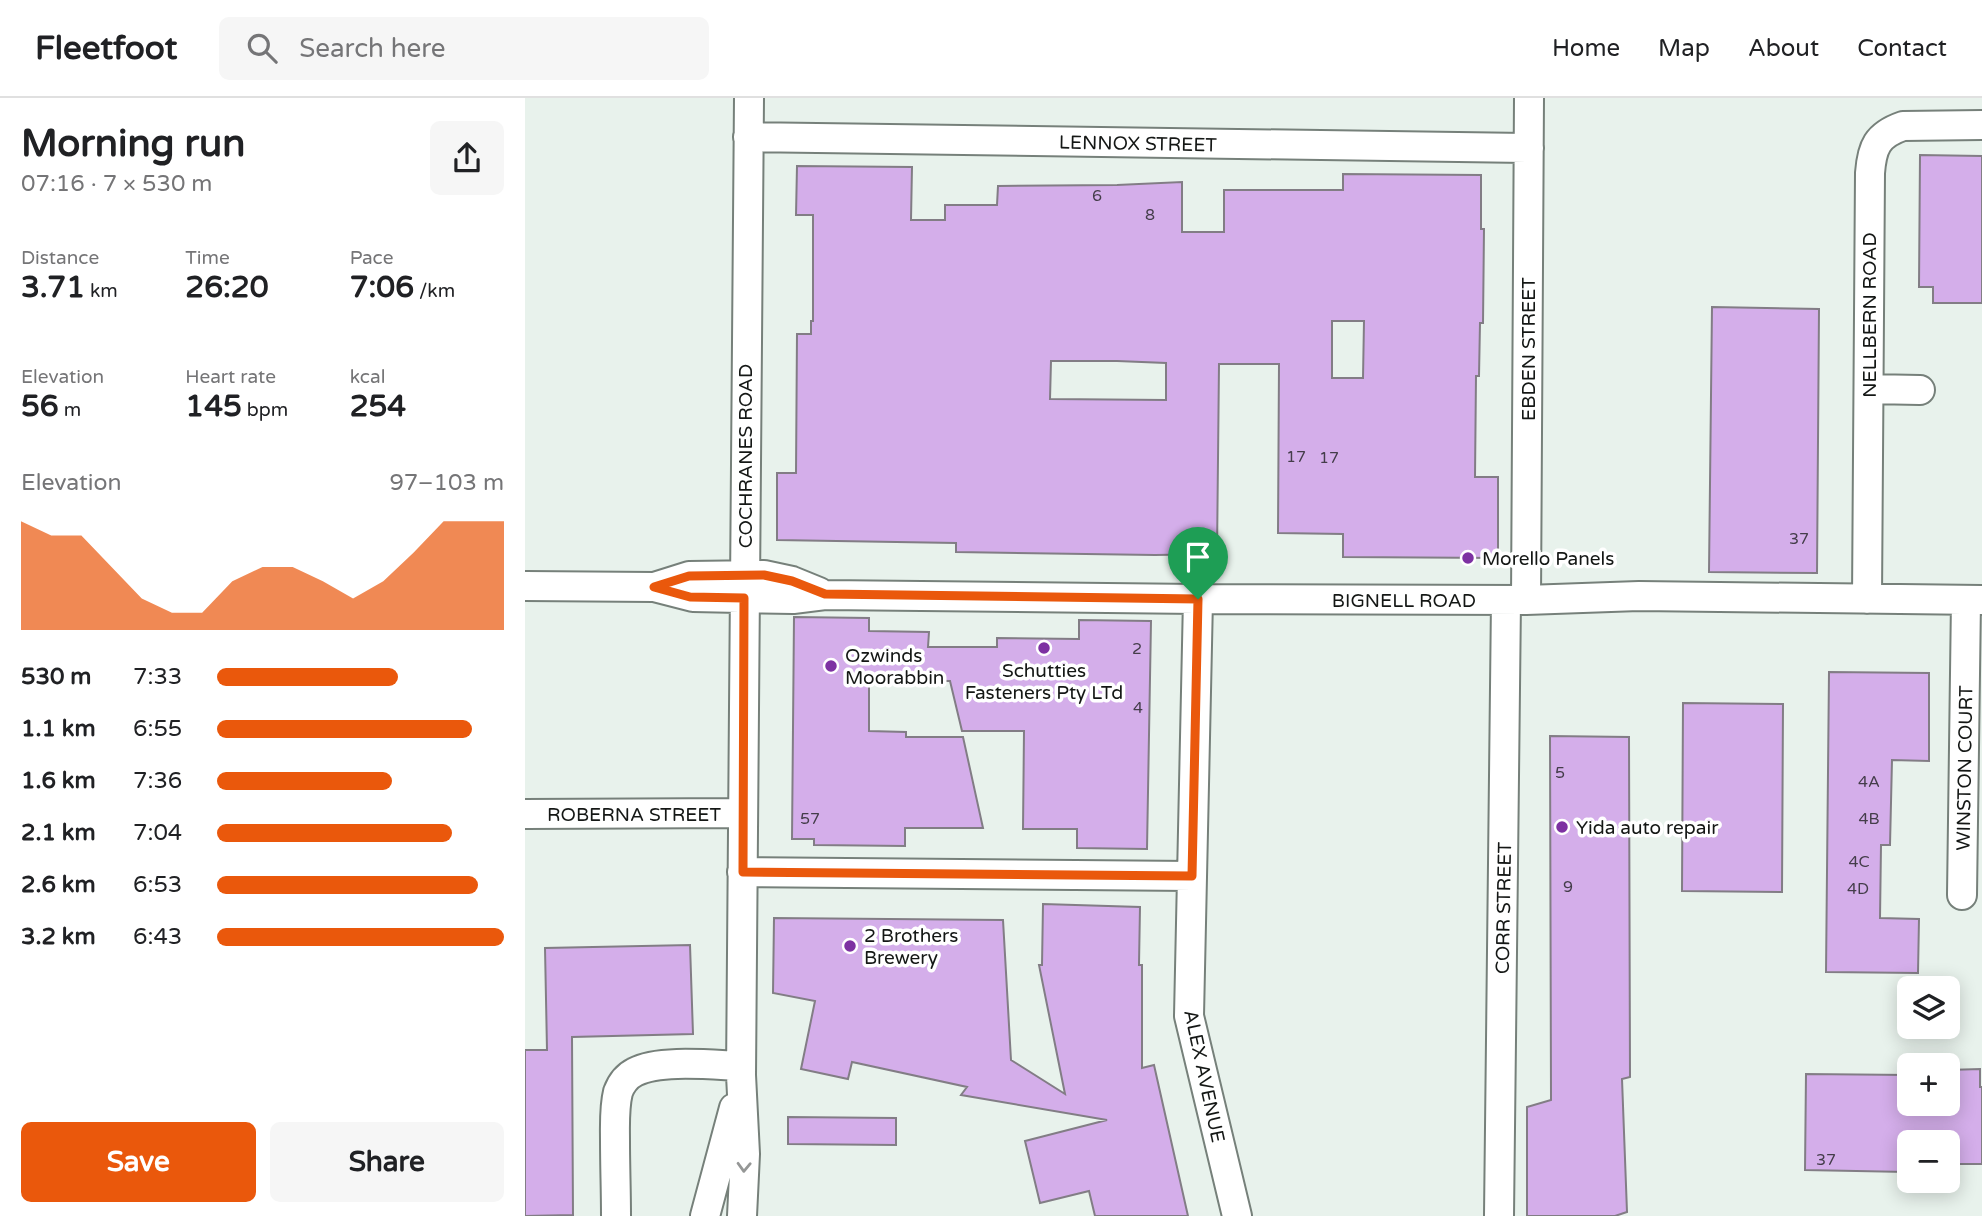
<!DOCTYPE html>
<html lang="en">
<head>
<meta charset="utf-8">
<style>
	:root { --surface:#fff; --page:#f6f6f6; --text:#202124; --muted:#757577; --line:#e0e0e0; --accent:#ea580c }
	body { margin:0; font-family:"Varela Round",sans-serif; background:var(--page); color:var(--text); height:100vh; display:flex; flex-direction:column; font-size:26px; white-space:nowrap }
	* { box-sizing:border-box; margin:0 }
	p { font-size:23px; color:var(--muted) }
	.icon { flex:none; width:38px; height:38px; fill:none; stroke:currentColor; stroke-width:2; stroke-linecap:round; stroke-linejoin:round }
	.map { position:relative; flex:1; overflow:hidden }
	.panel { display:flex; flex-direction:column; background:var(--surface); width:525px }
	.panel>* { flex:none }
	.controls { position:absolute; left:1372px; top:878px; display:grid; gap:14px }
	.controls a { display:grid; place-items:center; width:63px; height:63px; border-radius:10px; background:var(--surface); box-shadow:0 4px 18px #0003; font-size:35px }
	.pin { position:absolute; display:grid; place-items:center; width:60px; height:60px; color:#fff; margin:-72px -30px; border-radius:50% 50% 50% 0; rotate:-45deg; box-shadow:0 0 7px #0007 }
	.pin .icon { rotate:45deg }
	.round { display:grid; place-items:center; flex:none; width:74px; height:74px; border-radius:10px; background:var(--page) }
	.overview { display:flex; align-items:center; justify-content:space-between; height:119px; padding:0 21px }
	h1 { font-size:38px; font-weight:800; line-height:52px }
	.stats { display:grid; grid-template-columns:repeat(3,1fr); gap:10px; height:119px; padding:7px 21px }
	.stats div { display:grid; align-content:center }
	.stats b { font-size:30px; font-weight:800 }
	.stats small { font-size:19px; font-weight:400 }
	.stats p { font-size:19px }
	.chart { height:196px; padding:14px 21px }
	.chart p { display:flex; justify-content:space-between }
	.chart svg { width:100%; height:126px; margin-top:7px; fill:var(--accent); opacity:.7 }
	.button { display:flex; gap:14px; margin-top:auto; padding:14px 21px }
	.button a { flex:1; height:80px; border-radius:10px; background:var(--accent); color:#fff; font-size:28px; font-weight:800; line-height:80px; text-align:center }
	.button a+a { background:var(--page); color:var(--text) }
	ul { padding:0 21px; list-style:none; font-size:23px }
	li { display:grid; grid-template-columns:112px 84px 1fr; align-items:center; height:52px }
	li i { height:18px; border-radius:9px; background:var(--accent) }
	header { display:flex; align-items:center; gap:42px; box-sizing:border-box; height:98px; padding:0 35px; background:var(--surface); border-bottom:2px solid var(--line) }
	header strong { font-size:33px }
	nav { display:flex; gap:38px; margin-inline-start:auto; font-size:24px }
	.search { width:490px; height:63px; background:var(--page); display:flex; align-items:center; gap:18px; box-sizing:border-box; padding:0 24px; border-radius:10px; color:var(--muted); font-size:26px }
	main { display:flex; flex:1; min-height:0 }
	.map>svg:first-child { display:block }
</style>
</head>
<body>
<header>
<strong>Fleetfoot</strong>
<div class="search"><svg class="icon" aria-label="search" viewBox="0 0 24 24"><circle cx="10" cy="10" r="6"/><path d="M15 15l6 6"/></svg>Search here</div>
<nav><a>Home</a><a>Map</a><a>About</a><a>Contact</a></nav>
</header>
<main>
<section class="panel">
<div class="overview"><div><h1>Morning run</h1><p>07:16 · 7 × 530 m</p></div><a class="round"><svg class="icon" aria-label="share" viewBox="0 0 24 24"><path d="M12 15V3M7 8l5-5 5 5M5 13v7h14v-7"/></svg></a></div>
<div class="stats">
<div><p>Distance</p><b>3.71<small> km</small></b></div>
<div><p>Time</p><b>26:20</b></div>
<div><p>Pace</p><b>7:06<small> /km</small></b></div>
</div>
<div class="stats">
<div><p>Elevation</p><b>56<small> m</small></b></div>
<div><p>Heart rate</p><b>145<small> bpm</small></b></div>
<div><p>kcal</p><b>254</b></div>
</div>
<div class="chart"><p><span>Elevation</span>97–103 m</p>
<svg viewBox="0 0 160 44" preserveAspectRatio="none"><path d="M0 44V6L10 11L20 11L30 22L40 33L50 38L60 38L70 27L80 22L90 22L100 27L110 33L120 27L130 17L140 6L150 6L160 6V44z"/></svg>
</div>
<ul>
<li><b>530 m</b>7:33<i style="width:63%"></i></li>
<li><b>1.1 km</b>6:55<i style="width:89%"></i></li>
<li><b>1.6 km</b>7:36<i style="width:61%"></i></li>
<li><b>2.1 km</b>7:04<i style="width:82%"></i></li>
<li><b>2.6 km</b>6:53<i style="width:91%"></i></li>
<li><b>3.2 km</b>6:43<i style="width:100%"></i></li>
</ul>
<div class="button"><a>Save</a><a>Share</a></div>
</section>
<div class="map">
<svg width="1457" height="1118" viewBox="0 0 1457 1118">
	<rect width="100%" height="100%" fill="#e8f2ec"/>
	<path fill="#d4aeea" stroke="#827d85" stroke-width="2" fill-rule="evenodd" d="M 1395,57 L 1457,58 L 1457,205 L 1408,205 L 1408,189 L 1394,189 Z
		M 272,68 L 387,69 L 386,122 L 420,122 L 420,107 L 472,107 L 473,88 L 592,87 L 657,84 L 657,134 L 699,134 L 699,92 L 818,92 L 818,76 L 956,77 L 956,131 L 959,131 L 958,225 L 955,225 L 954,278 L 951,278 L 950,379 L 973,379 L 973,460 L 818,459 L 818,436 L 753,435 L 754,266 L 694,266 L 692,456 L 630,457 L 431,454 L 431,445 L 252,442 L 252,375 L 271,375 L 272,236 L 286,236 L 286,223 L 288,223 L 288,117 L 271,117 ZM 807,223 L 839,223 L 838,280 L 807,280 ZM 526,263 L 592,263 L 641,265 L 641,302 L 525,301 Z
		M 1187,209 L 1294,211 L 1292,475 L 1184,474 Z
		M 269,519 L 344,520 L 344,533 L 404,534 L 403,549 L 472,549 L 472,540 L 554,541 L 554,522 L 626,523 L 622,751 L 552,750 L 552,731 L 498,731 L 499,633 L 437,633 L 425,583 L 344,582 L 344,633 L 381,634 L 381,639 L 438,639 L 458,730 L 380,730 L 380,748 L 289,747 L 289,741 L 267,741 Z
		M 1304,574 L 1404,575 L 1404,663 L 1367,662 L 1365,747 L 1356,747 L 1355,820 L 1394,821 L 1393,875 L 1301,874 Z
		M 1158,605 L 1258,606 L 1257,794 L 1157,793 Z
		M 1025,638 L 1104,639 L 1105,979 L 1097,981 L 1102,1114 L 1090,1118 L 1002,1118 L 1002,1009 L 1026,1002 Z
		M 518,806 L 615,809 L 614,867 L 617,867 L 617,970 L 629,967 L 663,1118 L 570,1118 L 564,1093 L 515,1105 L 500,1043 L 582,1022 L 436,997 L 442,989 L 327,964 L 323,981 L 276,971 L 290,903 L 248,895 L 249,820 L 478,822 L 486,962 L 540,996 L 514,867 L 517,867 Z
		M 165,847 L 168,936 L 47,939 L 48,1117 L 0,1118 L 0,952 L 22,952 L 20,850 Z
		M 1455,971 L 1455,989 L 1457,989 L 1457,1066 L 1423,1066 L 1423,1045 L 1383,1045 L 1382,1074 L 1280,1072 L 1281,976 L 1384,977 L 1383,1006 L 1423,1006 L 1423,972 Z
		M 263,1019 L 371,1020 L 371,1047 L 263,1046 Z"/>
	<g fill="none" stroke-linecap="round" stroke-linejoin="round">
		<defs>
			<path id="minor" d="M 223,39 L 1004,50
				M 1344,291 L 1395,292
				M 0,488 L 129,489 L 168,499 L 268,501 L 300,497 L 673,501 L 1001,502 L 1114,498 L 1457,502
				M 129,489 L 164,478 L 239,477 L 267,483 L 294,494
				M 673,501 L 664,918 L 712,1118
				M 1342,501 L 1345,75 C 1347,49 1352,37 1378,28 L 1457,27
				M 1001,502 L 1004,0
				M 0,716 L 218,715
				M 217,774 L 667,778
				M 1437,797 L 1441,502
				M 91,1118 C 91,1093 90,1068 90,1043 C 90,1027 89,1010 93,994 C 96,986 102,978 110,974 C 134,961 189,967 216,968
				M 180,1118 L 209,1010
				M 217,1118 L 220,1056 L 216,977 L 224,0
				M 974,1118 L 981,502"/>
		</defs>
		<use href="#minor" stroke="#76807a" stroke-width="32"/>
		<use href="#minor" stroke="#fff" stroke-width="28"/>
	</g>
	<defs><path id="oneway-chevron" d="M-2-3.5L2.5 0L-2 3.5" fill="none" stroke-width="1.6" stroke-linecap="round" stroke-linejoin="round" transform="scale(1.75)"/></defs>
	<use stroke="#959796" href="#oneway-chevron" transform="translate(219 1069) rotate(92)"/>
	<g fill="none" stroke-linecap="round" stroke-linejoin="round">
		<defs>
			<path id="route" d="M 239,477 L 267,483 L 300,496 L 673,501 L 667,778 L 218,774 L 219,500 L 165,499 L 129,489 L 164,478 Z"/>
		</defs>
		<use href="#route" stroke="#fff" stroke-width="14"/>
		<use href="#route" stroke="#ea580c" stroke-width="9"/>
	</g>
	<g fill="#7d31a2" stroke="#fff" stroke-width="2.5">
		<circle cx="943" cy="460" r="7"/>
		<circle cx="519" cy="550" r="7"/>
		<circle cx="306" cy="568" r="7"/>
		<circle cx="1037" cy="729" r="7"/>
		<circle cx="325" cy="848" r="7"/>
	</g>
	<g text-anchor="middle" stroke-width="7" stroke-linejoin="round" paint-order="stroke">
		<g font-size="16" fill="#443d4a">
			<text x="572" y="103">6</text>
			<text x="625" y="122">8</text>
			<text x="771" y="364">17</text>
			<text x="804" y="365">17</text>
			<text x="1274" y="446">37</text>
			<text x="612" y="556">2</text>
			<text x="613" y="615">4</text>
			<text x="1035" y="680">5</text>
			<text x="1344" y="689">4A</text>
			<text x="285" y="726">57</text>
			<text x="1344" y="726">4B</text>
			<text x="1334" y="769">4C</text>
			<text x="1043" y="794">9</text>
			<text x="1333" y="796">4D</text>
			<text x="1301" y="1067">37</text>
		</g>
		<g font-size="19" fill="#141715" stroke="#fff">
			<text transform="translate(613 45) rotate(1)" y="7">LENNOX STREET</text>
			<text transform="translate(1344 217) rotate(-90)" y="7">NELLBERN ROAD</text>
			<text transform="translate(1003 251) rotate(-90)" y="7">EBDEN STREET</text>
			<text transform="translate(220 358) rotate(-90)" y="7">COCHRANES ROAD</text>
			<text x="879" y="509">BIGNELL ROAD</text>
			<text transform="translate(1439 670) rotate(-89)" y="7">WINSTON COURT</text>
			<text x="109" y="723">ROBERNA STREET</text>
			<text transform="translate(978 810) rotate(-89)" y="7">CORR STREET</text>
			<text transform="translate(680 978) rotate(78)" y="7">ALEX AVENUE</text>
		</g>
		<g font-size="19" fill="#141715" stroke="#fff" text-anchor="start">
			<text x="957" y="467">Morello Panels</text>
			<text x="320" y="564">Ozwinds<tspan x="320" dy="22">Moorabbin</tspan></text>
			<text x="519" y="579" text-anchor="middle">Schutties<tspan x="519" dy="22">Fasteners Pty LTd</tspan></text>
			<text x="1051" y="736">Yida auto repair</text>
			<text x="339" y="844">2 Brothers<tspan x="339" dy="22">Brewery</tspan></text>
		</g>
	</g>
</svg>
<div class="controls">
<a><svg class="icon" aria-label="layers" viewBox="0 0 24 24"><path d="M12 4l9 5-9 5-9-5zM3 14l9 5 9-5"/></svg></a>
<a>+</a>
<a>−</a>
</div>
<div class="pin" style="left:673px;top:501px;background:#1e9e55"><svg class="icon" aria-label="arrive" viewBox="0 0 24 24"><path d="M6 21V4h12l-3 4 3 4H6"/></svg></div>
</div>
</main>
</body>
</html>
